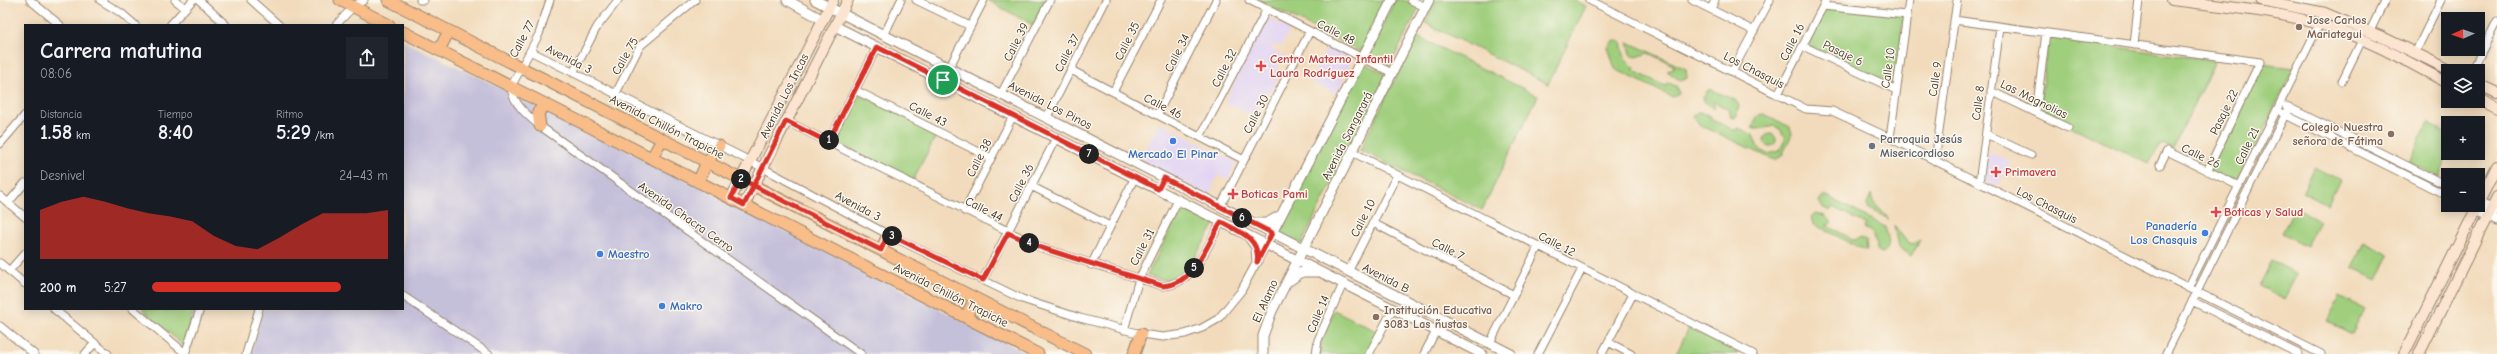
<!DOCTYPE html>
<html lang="es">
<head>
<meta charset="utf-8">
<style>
	:root { --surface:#171b24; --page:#20242c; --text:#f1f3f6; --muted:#9ea1a6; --accent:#d93025 }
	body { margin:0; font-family:"Comic Neue",sans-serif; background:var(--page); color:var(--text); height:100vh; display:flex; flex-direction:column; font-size:15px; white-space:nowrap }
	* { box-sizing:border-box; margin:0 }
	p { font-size:13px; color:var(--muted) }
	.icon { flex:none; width:22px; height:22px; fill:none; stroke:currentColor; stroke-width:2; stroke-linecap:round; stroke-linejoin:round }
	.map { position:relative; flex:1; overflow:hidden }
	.drawer { position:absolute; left:24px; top:24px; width:380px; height:286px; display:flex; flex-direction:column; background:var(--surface); border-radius:0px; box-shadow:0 2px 10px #0003 }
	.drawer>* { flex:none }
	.needle { width:26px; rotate:268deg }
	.fabs { position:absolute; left:2441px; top:12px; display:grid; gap:8px }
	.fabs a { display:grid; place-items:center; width:44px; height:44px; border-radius:0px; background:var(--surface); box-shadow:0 2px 10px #0003; font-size:20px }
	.pin { position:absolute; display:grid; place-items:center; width:34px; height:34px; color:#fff; margin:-17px; border:2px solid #fff; border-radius:50%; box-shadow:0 1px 4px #0007 }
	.km { position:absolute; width:20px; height:20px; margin:-10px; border-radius:50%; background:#222; color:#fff; font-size:11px; line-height:20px; text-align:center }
	.round { display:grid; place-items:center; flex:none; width:42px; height:42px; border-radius:0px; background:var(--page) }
	.summary { display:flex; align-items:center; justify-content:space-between; height:68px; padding:0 16px }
	h1 { font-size:22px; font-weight:600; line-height:30px }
	.stats { display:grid; grid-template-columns:repeat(3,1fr); gap:6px; height:68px; padding:4px 16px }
	.stats div { display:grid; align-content:center }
	.stats b { font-size:20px; font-weight:600 }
	.stats small { font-size:11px; font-weight:400 }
	.stats p { font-size:11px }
	.chart { height:112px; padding:8px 16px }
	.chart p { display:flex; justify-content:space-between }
	.chart svg { width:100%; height:72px; margin-top:4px; fill:var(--accent); opacity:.7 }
	ul { padding:0 16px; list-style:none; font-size:13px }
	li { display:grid; grid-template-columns:64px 48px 1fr; align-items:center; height:30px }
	li i { height:10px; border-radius:5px; background:var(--accent) }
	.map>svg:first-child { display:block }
</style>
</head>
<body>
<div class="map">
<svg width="2497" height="354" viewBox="0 0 2497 354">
	<rect width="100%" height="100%" fill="#fbf7ec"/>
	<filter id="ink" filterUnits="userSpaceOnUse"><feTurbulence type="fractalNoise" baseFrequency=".025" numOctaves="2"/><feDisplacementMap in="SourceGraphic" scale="8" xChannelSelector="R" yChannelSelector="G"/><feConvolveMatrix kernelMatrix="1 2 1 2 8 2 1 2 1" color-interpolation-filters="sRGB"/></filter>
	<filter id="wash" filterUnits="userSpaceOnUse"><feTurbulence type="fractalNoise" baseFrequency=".012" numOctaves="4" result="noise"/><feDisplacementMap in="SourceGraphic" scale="16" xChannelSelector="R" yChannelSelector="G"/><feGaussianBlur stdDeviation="0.9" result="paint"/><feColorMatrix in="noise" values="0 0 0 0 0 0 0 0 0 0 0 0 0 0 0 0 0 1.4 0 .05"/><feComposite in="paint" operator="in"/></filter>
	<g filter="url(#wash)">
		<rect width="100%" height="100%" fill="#f2dbbc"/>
		<path fill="#e2d4f3" d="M 1267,17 L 1290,29 L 1281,47 L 1275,44 L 1272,50 L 1288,58 L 1281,59 L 1275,73 L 1279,75 L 1271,91 L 1263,94 L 1256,108 L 1261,111 L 1257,118 L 1225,102 Z
			M 1327,47 L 1352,60 L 1345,75 L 1339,73 L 1338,75 L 1344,78 L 1336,94 L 1310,81 Z
			M 1159,122 L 1236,162 L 1229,179 L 1218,175 L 1209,195 L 1141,160 Z
			M 1989,152 L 2010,162 L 1997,187 L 1985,181 Z"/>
		<path fill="#c5c0da" d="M 403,41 L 559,116 L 1028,354 L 251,354 L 263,309 L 403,309 Z"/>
		<path fill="#9fce7c" stroke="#6d7c4d" d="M 987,0 L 1046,0 L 1033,25 Z
			M 1258,0 L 1387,0 L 1361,52 Z
			M 1395,0 L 1404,0 L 1419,8 L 1390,66 L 1368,54 Z
			M 1436,0 L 1574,0 L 1586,6 L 1548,84 L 1425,23 Z
			M 1827,7 L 1904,15 L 1894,88 L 1807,45 Z
			M 1416,36 L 1538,96 L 1482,210 L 1360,150 Z
			M 2048,37 L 2215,61 L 2173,148 L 2164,144 L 2159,146 L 2149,164 L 2039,111 Z
			M 1614,40 L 1621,42 C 1624,54 1623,61 1635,67 L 1634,71 L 1665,86 L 1668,82 L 1677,87 L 1679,94 L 1672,97 L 1615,69 L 1608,47 Z
			M 1628,42 L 1686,69 L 1687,78 L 1681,81 L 1667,71 L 1674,69 L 1673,65 L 1648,53 L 1637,57 L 1631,54 Z
			M 1363,62 L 1387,75 L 1301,244 L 1277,231 Z
			M 2261,64 L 2294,68 L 2237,183 L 2209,170 Z
			M 1708,90 L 1712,90 L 1737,101 L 1739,107 L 1735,118 L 1731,117 L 1729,109 L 1713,102 L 1715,109 L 1705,103 L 1703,97 Z
			M 858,94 L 937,134 L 912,182 L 834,141 Z
			M 1697,112 L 1711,116 L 1710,119 L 1736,131 L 1738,128 L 1753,135 L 1758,148 L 1767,154 L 1780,151 L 1785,138 L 1780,129 L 1774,126 L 1759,129 L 1752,127 L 1759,115 L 1764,114 L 1790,127 L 1792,134 L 1782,156 L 1774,160 L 1700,125 L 1693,117 Z
			M 2428,123 L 2448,134 L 2448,153 L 2450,153 L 2438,177 L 2409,162 Z
			M1764 140a6 6 0 1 1 12 0a6 6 0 1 1-12 0Z
			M 2315,167 L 2340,180 L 2327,205 L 2302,192 Z
			M 1871,195 L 1873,202 L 1889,219 L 1869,209 L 1867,204 Z
			M 1823,196 L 1827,196 L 1885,227 C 1887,235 1893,249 1882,253 L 1877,250 L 1872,232 L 1864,228 L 1866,224 L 1833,207 L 1830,211 L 1822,207 L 1819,201 Z
			M 1182,207 L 1215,224 L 1183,277 C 1170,283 1160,279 1147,276 Z
			M 2295,208 L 2320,221 L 2307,246 L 2282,233 Z
			M 1815,213 L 1825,216 L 1832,223 L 1826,225 L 1854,240 L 1860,238 L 1866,240 L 1867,250 L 1865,250 L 1813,224 L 1811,217 Z
			M 1894,225 L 1907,242 L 1913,244 L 1920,240 L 1912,256 L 1898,247 Z
			M 2364,242 L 2389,255 L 2377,280 L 2352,267 Z
			M 2272,261 L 2297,274 L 2284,299 L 2259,286 Z
			M 2340,296 L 2365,309 L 2352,334 L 2327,321 Z
			M 142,309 L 194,309 L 184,346 Z
			M 1334,310 L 1378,332 L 1367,354 L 1320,354 L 1322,340 Z
			M 1689,328 L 1739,353 L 1738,354 L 1676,354 Z"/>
	</g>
	<g filter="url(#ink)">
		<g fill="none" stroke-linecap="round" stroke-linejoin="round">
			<defs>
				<path id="minor" d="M 30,0 L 60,25
					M 100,0 L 121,13 L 135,25
					M 175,0 L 185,8
					M 199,0 L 226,25
					M 251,0 L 279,25
					M 420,0 L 424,0
					M 550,0 L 539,34 L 511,87 C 512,103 529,117 540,126 L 861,354
					M 916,0 L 970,26
					M 1249,0 L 1392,73
					M 1411,0 L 1425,7
					M 1589,0 L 1806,109 L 1832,111 L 1890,138 L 2321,354
					M 1692,0 L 1754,31
					M 1823,6 L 1906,15
					M 1711,9 L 1715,0
					M 1954,20 L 2260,62 L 2207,171
					M 170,25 L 193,0
					M 336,25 L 353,7 L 364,0
					M 2370,31 L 2385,0
					M 884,35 L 901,0
					M 2134,45 L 2139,0
					M 1803,46 L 1896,90
					M 530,51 L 744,158 L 891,236 L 1022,299 L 1080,318 L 1141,334 L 1163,337 L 1185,334 L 1202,328 L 1218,319 L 1241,291 L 1266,245
					M 2415,53 L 2441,0
					M 949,68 L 984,0
					M 1071,70 L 1244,160
					M 2472,71 L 2497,21
					M 1732,72 L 1770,0
					M 573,73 L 597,27 L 618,0
					M 2342,81 L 2362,40
					M 855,90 L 991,158
					M 1991,91 L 2068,128
					M 1113,92 L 1161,0
					M 1001,94 L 1050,0
					M 1778,94 L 1826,0
					M 615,95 L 640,46 L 695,0
					M 2286,106 L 2448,186
					M 2036,112 L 2046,33
					M 2282,113 L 2448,196
					M 1157,115 L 1216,0
					M 1047,117 L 1106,0
					M 786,121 L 1042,248 L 1163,286 C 1195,284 1207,246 1221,222
					M 1986,134 L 2031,155
					M 1200,137 L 1267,9
					M 1890,138 L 1909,0
					M 828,143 L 877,47
					M 0,144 L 25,115
					M 1352,152 L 1753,354
					M 1935,161 L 1957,0
					M 2160,165 L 2167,151 L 2239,186
					M 1979,183 L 2000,27
					M 1031,186 L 1110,226
					M 0,196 L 25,217
					M 8,203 L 25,183
					M 2466,205 L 2475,210
					M 1220,207 L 1310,31
					M 964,211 L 1013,116
					M 1373,223 L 1514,295
					M 0,263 L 25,284
					M 1091,265 L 1135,177
					M 9,271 L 25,253
					M 1348,272 L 1397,175
					M 983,280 L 1056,138
					M 2188,288 L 2325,13
					M 403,296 L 489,354
					M 2192,301 L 2299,354
					M 54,309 L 108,354
					M 133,309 L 185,353
					M 0,326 L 34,354
					M 1124,330 L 1139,279 L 1178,200
					M 1608,342 L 1631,354
					M 1490,343 L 1538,247
					M 85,354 L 95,343
					M 185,354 L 200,309
					M 246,354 L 259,309
					M 1316,354 L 1318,340 L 1343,284
					M 1369,354 L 1393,309
					M 1424,354 L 1436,331
					M 1538,354 L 1582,269
					M 1602,354 L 1633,294
					M 2166,354 L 2289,107"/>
				<path id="tertiary" d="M 787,0 L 823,20
					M 815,0 L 1511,354
					M 835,26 L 1482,354
					M 2479,202 L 2497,211
					M 2475,210 L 2497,221
					M 1254,223 L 1267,223 L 1281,215
					M 1249,237 L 1256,247 L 1257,262
					M 1270,237 L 1392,0
					M 1289,281 L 1302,272 L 1317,272
					M 1263,354 L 1263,336 L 1272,311 L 1429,0"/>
				<path id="secondary" d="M 2172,0 C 2226,7 2283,11 2335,29 C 2374,42 2411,64 2448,83
					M 2261,0 L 2325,13 L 2380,36 L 2452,71
					M 2478,84 L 2497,93
					M 2478,98 L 2497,108
					M 731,198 L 833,0
					M 2478,204 L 2497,166
					M 744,205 L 848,0
					M 2404,354 L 2478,205
					M 2419,354 L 2497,197"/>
				<path id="primary" d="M 340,0 L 389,25
					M 388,0 L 1085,354
					M 403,32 L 1038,354
					M 439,50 L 449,31
					M 540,126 L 538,112 L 546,105
					M 652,158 L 662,139
					M 698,182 L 707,162 L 719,146
					M 881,250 L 888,235
					M 966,317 L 975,298
					M 1134,354 L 1141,334"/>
			</defs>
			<use href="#minor" stroke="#96826d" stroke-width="9"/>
			<use href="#tertiary" stroke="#96826d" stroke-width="11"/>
			<use href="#secondary" stroke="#96826d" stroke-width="12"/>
			<use href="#primary" stroke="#96826d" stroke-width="13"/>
			<use href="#minor" stroke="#fff" stroke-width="7"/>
			<use href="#tertiary" stroke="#fff" stroke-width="9"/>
			<use href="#secondary" stroke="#fce5d0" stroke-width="10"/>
			<use href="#primary" stroke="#f8bd89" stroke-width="11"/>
		</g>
	</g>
	<g fill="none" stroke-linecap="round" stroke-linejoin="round" filter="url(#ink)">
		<defs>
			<path id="route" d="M 943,80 L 877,47 L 828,142 L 786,121 L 744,205 L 731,198 L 741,179 C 788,203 834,227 881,250 L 888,234 L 983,280 L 1008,233 L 1042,248 L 1163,286 C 1195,284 1206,246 1221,222 C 1238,231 1261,238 1257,262 L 1272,233 L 1164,178 L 1158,189 L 943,80"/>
		</defs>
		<use href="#route" stroke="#fff" stroke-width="8"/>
		<use href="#route" stroke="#d93025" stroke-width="5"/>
	</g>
	<g fill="#8d6e63" stroke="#fbf7ec" stroke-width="1.5">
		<circle cx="2299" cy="27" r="4"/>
		<circle cx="2391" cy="134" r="4"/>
		<circle cx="1376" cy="317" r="4"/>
	</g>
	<g fill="#e0444e" stroke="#fbf7ec" stroke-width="1.5">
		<path d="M1259 60h4v4h4v4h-4v4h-4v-4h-4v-4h4z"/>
		<path d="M1994 166h4v4h4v4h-4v4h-4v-4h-4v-4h4z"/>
		<path d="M1231 188h4v4h4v4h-4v4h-4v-4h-4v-4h4z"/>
		<path d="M2214 206h4v4h4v4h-4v4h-4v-4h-4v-4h4z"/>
	</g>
	<g fill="#3f7fe0" stroke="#fbf7ec" stroke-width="1.5">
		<circle cx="1173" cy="141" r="4"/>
		<circle cx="2205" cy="233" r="4"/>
		<circle cx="600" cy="254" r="4"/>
		<circle cx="662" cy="306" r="4"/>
	</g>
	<circle fill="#6b7280" stroke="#fbf7ec" stroke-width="1.5" cx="1872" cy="146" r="4"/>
	<g text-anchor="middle" stroke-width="3" stroke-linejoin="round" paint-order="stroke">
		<g font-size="12" font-weight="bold" fill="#785e54" stroke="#fbf7ec" text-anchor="start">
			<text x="2307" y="24">Jose Carlos<tspan x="2307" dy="14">Mariategui</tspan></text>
			<text x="2383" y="131" text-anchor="end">Colegio Nuestra<tspan x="2383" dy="14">señora de Fátima</tspan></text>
			<text x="1384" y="314">Institución Educativa<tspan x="1384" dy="14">3083 Las ñustas</tspan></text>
		</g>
		<g font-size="12" fill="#3b2a1e" stroke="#fbf7ec">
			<text transform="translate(1336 32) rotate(27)" y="4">Calle 48</text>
			<text transform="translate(522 39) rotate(-62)" y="4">Calle 77</text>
			<text transform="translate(1127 41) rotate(-63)" y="4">Calle 35</text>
			<text transform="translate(1016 42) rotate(-63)" y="4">Calle 39</text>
			<text transform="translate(1792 42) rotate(-63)" y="4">Calle 16</text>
			<text transform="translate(1067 53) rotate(-63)" y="4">Calle 37</text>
			<text transform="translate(1177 53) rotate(-63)" y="4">Calle 34</text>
			<text transform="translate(1843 53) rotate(26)" y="4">Pasaje 6</text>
			<text transform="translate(625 56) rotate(-60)" y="4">Calle 75</text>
			<text transform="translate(569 59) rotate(27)" y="4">Avenida 3</text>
			<text transform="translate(1224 68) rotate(-63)" y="4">Calle 32</text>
			<text transform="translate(1888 68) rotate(-82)" y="4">Calle 10</text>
			<text transform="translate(1754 70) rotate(27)" y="4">Los Chasquis</text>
			<text transform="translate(1935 79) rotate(-82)" y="4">Calle 9</text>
			<text transform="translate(784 96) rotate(-63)" y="4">Avenida Los Incas</text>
			<text transform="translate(2034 99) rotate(26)" y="4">Las Magnolias</text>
			<text transform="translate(1978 103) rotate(-83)" y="4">Calle 8</text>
			<text transform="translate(1050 105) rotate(27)" y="4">Avenida Los Pinos</text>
			<text transform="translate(1163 106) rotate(27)" y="4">Calle 46</text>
			<text transform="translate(2224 112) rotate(-64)" y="4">Pasaje 22</text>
			<text transform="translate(928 114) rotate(27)" y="4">Calle 43</text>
			<text transform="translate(1256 114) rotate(-63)" y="4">Calle 30</text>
			<text transform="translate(667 127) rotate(27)" y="4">Avenida Chillón Trapiche</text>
			<text transform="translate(1347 136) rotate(-63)" y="4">Avenida Sangarará</text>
			<text transform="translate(2247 146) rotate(-64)" y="4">Calle 21</text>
			<text transform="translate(2201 156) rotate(26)" y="4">Calle 26</text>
			<text transform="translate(979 158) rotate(-63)" y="4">Calle 38</text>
			<text transform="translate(1021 183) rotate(-63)" y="4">Calle 36</text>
			<text transform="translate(2047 205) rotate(27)" y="4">Los Chasquis</text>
			<text transform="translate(858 206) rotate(28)" y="4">Avenida 3</text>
			<text transform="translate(984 209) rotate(27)" y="4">Calle 44</text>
			<text transform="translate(686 217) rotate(35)" y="4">Avenida Chacra Cerro</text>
			<text transform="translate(1363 218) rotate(-63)" y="4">Calle 10</text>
			<text transform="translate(1557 244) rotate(27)" y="4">Calle 12</text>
			<text transform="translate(1142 247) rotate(-63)" y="4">Calle 31</text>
			<text transform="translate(1448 249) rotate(27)" y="4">Calle 7</text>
			<text transform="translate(1386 278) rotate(27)" y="4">Avenida B</text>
			<text transform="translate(951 295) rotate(27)" y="4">Avenida Chillón Trapiche</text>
			<text transform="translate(1265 301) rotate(-66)" y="4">El Alamo</text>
			<text transform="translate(1318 314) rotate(-67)" y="4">Calle 14</text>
		</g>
		<g font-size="12" font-weight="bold" fill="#be3a42" stroke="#fbf7ec" text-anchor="start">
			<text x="1270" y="63">Centro Materno Infantil<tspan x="1270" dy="14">Laura Rodríguez</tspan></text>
			<text x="2005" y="176">Primavera</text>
			<text x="1241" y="198">Boticas Pami</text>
			<text x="2224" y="216">Boticas y Salud</text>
		</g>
		<g font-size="12" font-weight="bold" fill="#5b616d" stroke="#fbf7ec" text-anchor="start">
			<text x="1880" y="143">Parroquia Jesús<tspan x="1880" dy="14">Misericordioso</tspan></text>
		</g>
		<g font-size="12" font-weight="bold" fill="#366cbe" stroke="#fbf7ec" text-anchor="start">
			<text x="1173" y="158" text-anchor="middle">Mercado El Pinar</text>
			<text x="2197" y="230" text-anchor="end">Panadería<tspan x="2197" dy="14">Los Chasquis</tspan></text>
			<text x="608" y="258">Maestro</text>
			<text x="670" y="310">Makro</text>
		</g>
	</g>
</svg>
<div class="fabs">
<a><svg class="needle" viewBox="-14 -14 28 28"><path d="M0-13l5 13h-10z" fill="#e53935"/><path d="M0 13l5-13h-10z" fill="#9ea1a6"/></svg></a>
<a><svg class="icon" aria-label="layers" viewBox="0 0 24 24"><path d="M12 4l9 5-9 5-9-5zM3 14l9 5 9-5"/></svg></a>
<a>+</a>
<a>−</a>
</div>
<div class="pin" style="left:943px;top:80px;background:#1e9e55"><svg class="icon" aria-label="arrive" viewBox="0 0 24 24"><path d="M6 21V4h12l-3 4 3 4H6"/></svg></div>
<b class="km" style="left:829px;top:140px">1</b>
<b class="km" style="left:741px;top:179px">2</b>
<b class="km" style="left:892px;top:236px">3</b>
<b class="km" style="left:1029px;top:243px">4</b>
<b class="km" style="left:1194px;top:268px">5</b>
<b class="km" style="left:1242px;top:218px">6</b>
<b class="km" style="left:1089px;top:154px">7</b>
<section class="drawer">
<div class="summary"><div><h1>Carrera matutina</h1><p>08:06</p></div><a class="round"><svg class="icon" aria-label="share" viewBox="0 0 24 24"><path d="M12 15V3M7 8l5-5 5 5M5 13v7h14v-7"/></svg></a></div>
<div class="stats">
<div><p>Distancia</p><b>1.58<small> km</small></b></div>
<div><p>Tiempo</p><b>8:40</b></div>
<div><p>Ritmo</p><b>5:29<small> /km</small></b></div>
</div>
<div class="chart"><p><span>Desnivel</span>24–43 m</p>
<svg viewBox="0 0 160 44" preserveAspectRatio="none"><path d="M0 44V14L10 9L20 6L30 9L40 13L50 16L60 18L70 21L80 30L90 36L100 38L110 31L120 23L130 16L140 16L150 16L160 14V44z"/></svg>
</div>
<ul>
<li><b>200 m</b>5:27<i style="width:80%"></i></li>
</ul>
</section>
</div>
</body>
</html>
